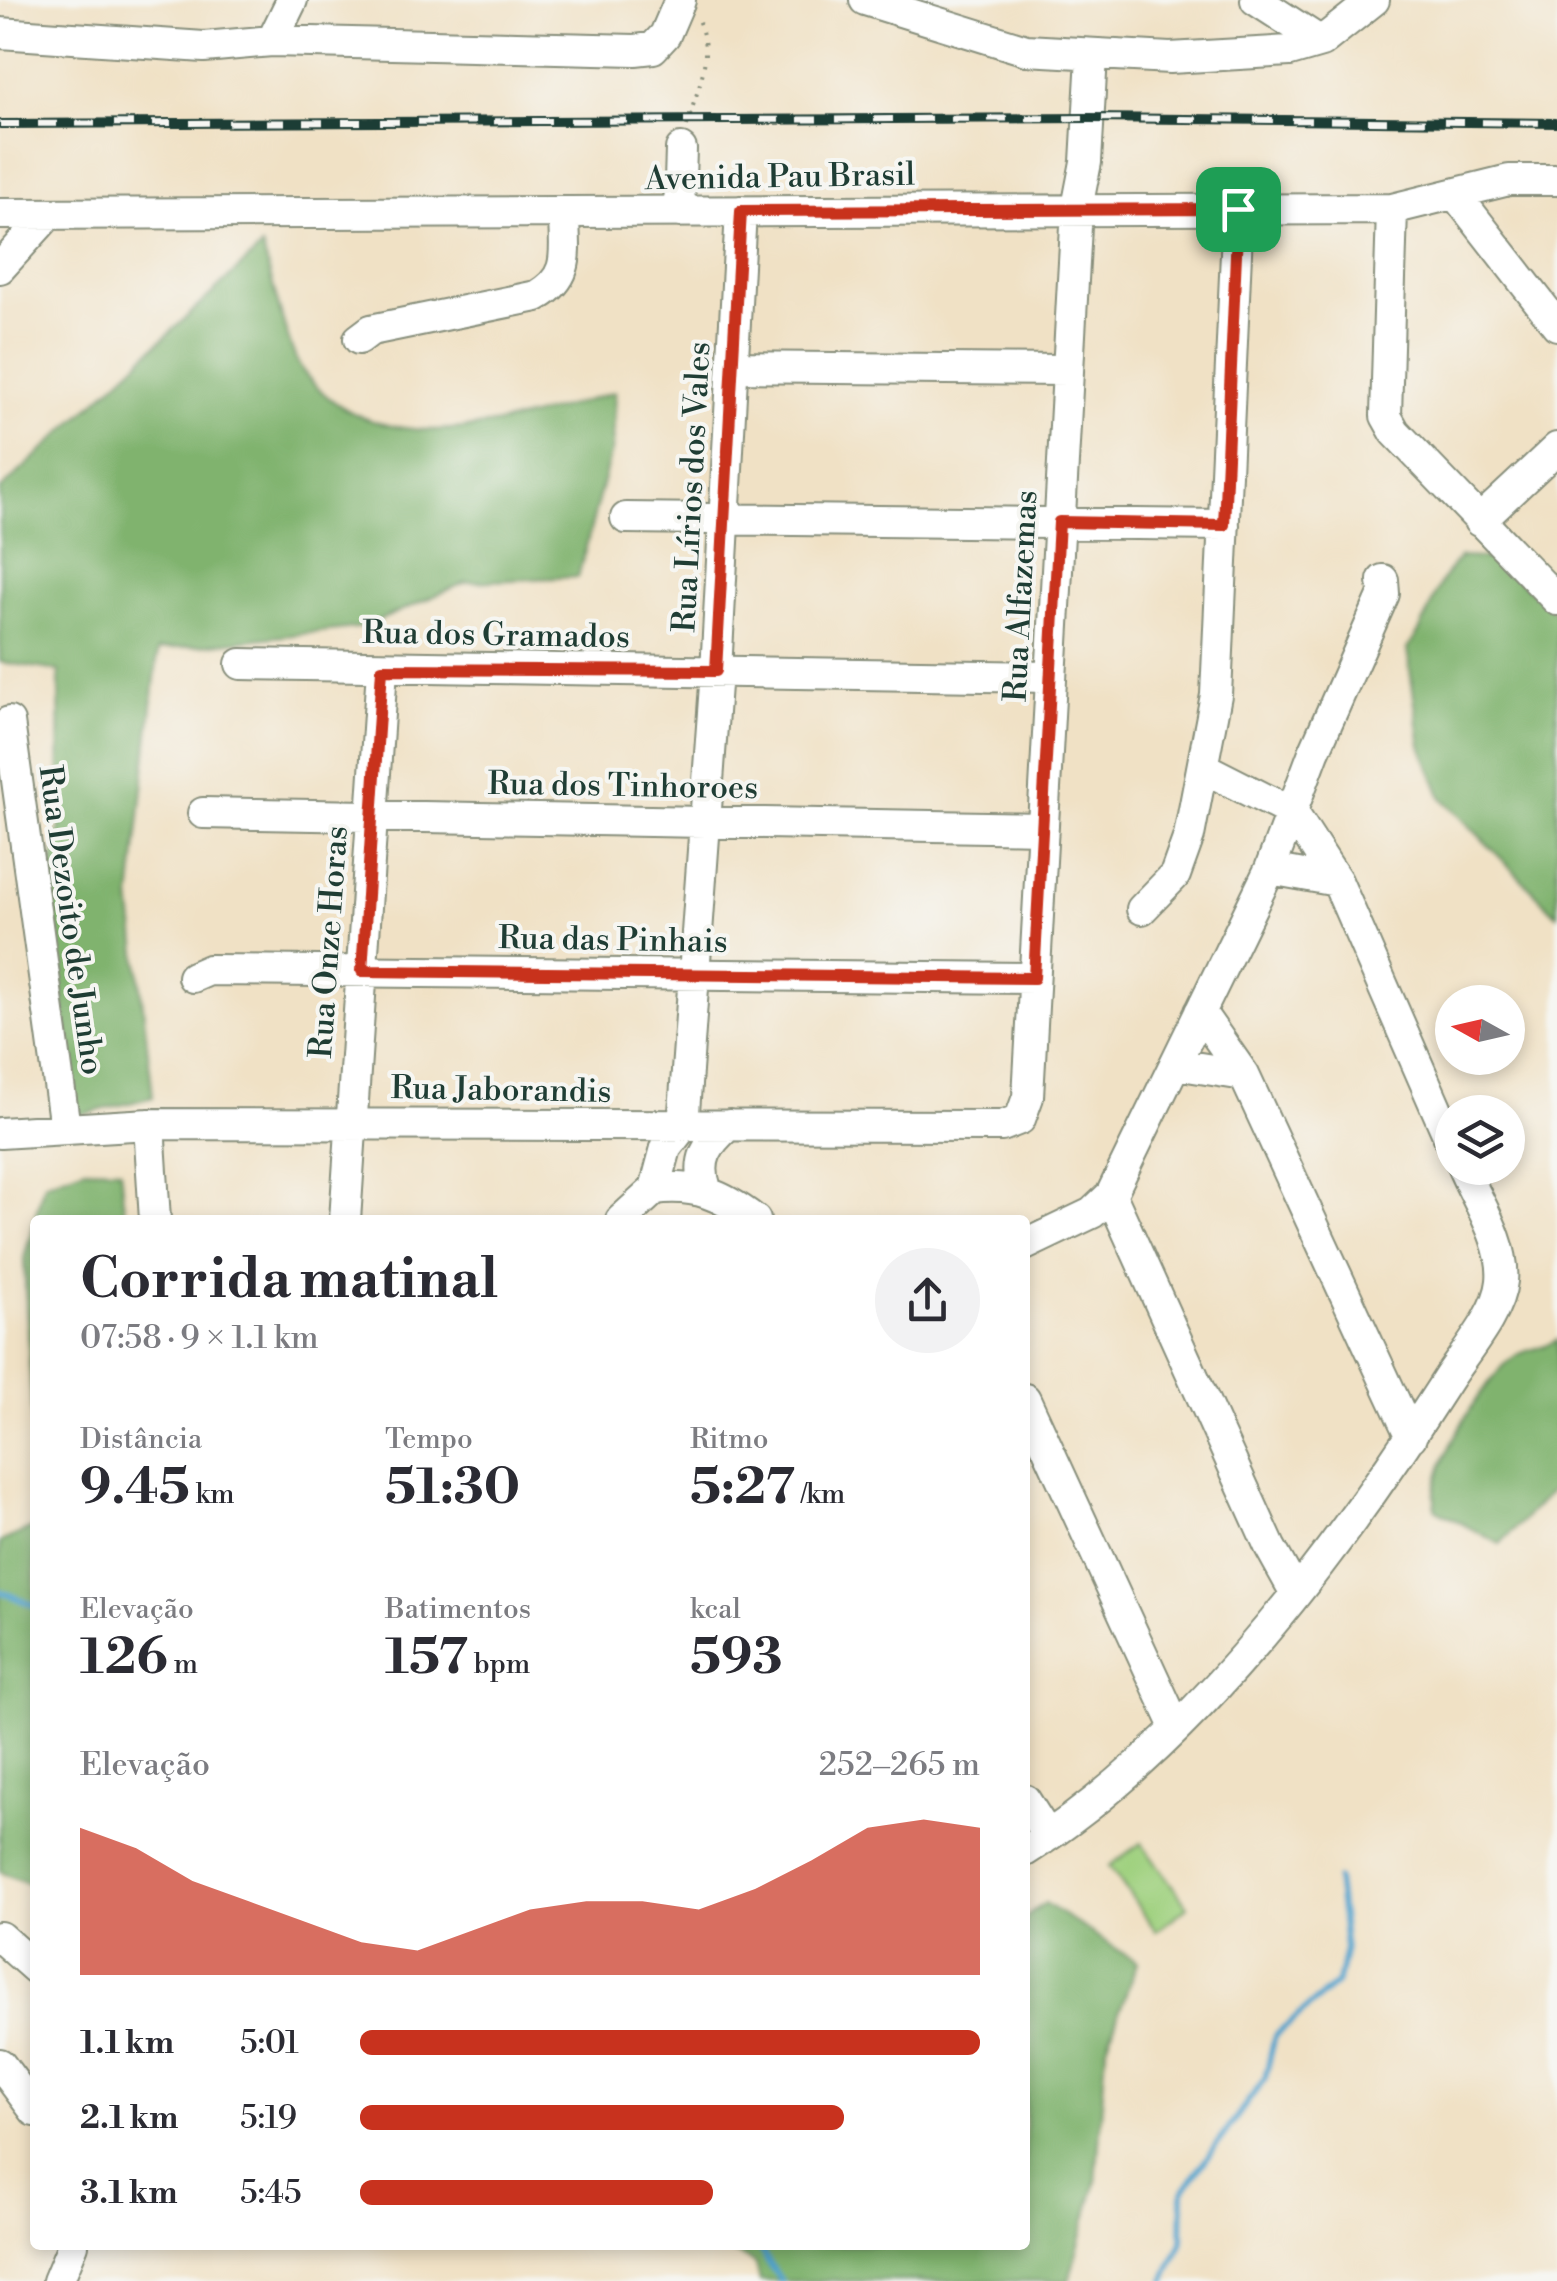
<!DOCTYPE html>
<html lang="pt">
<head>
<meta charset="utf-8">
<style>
	:root { --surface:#fff; --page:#f2f2f3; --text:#2b2b33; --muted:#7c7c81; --accent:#c8321e }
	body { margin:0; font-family:"Libre Bodoni",serif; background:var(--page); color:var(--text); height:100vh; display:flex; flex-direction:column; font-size:38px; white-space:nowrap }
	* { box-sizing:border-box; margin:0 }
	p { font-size:32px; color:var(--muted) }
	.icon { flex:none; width:55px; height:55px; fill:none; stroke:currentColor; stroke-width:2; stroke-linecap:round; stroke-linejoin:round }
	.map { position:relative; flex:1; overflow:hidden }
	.drawer { position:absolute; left:30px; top:1215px; width:1000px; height:1035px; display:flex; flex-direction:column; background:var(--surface); border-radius:10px; box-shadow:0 5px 15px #0003 }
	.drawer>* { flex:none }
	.needle { width:65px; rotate:278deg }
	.controls { position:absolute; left:1435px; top:985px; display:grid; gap:20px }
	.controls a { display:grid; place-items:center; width:90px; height:90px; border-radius:50%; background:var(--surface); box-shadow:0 5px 15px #0003; font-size:50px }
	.pin { position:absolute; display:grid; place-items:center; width:85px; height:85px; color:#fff; margin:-42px; border-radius:20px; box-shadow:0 5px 15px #0006 }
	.round { display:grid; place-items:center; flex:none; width:105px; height:105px; border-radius:52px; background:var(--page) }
	.summary { display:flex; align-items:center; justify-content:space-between; height:170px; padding:0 50px }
	h1 { font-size:55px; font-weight:700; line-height:75px }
	.metrics { display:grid; grid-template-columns:repeat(3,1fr); gap:15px; height:170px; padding:10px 50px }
	.metrics div { display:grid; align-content:center }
	.metrics b { font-size:50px; font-weight:700 }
	.metrics small { font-size:28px; font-weight:400 }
	.metrics p { font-size:28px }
	.chart { height:280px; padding:20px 50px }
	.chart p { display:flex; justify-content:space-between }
	.chart svg { width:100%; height:180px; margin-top:10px; fill:var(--accent); opacity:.7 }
	ul { padding:0 50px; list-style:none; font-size:32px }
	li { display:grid; grid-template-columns:160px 120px 1fr; align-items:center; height:75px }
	li i { height:25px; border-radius:12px; background:var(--accent) }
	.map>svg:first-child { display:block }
</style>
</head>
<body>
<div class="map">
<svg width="1557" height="2281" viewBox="0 0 1557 2281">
	<rect width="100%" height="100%" fill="#f6f6f2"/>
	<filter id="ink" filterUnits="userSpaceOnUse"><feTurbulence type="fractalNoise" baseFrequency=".01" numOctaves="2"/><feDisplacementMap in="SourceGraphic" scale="20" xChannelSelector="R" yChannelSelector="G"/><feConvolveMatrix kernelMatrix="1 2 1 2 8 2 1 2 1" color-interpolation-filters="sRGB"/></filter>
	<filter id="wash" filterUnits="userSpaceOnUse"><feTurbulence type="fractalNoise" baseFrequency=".0048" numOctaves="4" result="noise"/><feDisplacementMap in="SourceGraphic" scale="40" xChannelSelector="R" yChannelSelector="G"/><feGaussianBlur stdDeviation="2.25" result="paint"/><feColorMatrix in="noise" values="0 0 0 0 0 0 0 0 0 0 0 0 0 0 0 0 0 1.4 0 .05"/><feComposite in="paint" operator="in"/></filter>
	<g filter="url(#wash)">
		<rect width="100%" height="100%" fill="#f0e1c5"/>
		<path fill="#a0d180" stroke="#60875a" stroke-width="2.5" d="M 1141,1843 L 1188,1907 L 1156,1931 L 1109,1866 Z"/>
		<path fill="#80b36e" stroke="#507851" stroke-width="2.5" d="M 262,247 C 271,274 288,351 302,370 C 377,470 517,421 615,392 L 612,447 L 578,577 L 466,582 L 364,627 L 158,650 L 131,898 L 153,1097 L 77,1116 L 48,881 L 60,826 L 59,671 L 0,662 L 0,490 Z
			M 1461,557 L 1495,559 L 1557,614 L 1557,915 L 1442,798 L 1421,745 L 1407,649 C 1431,622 1433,580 1461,557 Z
			M 85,1168 L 120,1169 L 125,1220 L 35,1220 L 35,1464 L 24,1259 L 44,1183 Z
			M 1557,1340 L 1557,1485 L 1500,1544 L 1437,1510 C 1422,1477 1485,1377 1514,1357 C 1526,1348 1544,1349 1557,1340 Z
			M 35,1527 L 35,1886 L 0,1872 L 0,1542 Z
			M 1045,1903 L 1137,1962 L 1106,2049 L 1096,2182 L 1069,2281 L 760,2281 L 756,2264 L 719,2245 L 1025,2245 L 1025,1918 Z"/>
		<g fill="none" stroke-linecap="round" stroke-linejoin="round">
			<path stroke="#51a3cc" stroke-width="6" d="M 0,1591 L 35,1606
				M 757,2245 L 781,2281
				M 1165,2281 L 1182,2241 L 1183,2191 L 1265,2078 L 1275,2036 L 1338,1982 L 1345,1948 L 1337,1879"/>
		</g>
	</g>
	<g filter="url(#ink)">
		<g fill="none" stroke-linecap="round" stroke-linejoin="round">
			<defs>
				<path id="minor" d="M 865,0 L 1026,50 L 1170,58 L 1290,51 L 1321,42 L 1374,0
					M 1256,0 L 1321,42
					M 0,33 L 204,47 L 272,41 L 635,50 L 653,48 L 665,35 L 680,0
					M 272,41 L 292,0
					M 1456,195 L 1557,325
					M 1392,209 L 1386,416 L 1395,432 L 1557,600
					M 679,212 L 681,149
					M 0,214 L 1392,209 L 1509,180 L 1557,180
					M 0,268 L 49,214
					M 359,339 L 371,330 L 537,296 C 573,276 564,250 564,213
					M 733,367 L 1068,370
					M 626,518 L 1224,525
					M 1479,521 L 1557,448
					M 241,664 L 1050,677
					M 9,722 L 65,1128
					M 1204,768 L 1293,813 L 1337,881 L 1452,1144
					M 203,813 L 1042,828
					M 1270,869 L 1337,881
					M 1142,909 L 1175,875 L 1189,836 L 1216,695 L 1238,209
					M 193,977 L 209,970 L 1034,978
					M 1200,1012 L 1244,1075 L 1411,1437
					M 1175,1064 L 1244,1075
					M 149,1124 L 155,1220
					M 683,1126 L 716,671 L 741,211
					M 0,1133 L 149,1124 L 1002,1126 L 1020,1119 L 1028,1097 L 1077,208 L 1086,162 L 1092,56
					M 655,1189 C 696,1184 722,1195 755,1220
					M 706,1189 C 696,1160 707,1144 729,1125
					M 1111,1195 L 1270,1547 L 1295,1592
					M 345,1220 L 382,669
					M 621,1220 L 655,1189 L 666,1148 L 683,1126
					M 1025,1245 L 1092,1213 L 1111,1195 L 1270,869 L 1314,752 L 1384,594 L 1383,580
					M 1025,1399 L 1175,1725
					M 1025,1800 L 1048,1836
					M 1025,1851 C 1193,1746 1342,1545 1447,1380 C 1465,1352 1499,1314 1502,1281 C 1506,1244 1477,1201 1463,1168
					M 0,1937 L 35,1968
					M 0,2064 L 35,2111
					M 58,2281 L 73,2245"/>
			</defs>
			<use href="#minor" stroke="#888f7c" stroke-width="34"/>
			<path stroke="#888f7c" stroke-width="4" stroke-dasharray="2.5 8" stroke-linecap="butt" d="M 687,126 C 697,87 715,59 698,20"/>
			<use href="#minor" stroke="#fff" stroke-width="30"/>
			<defs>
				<path id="rail" d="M 0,124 L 1089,118 L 1557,123"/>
			</defs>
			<use href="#rail" stroke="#1f3d34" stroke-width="10"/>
			<use href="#rail" stroke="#f6f6f2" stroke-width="6" stroke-dasharray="19" stroke-linecap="butt"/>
		</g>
	</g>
	<g fill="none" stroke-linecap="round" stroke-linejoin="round" filter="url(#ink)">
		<defs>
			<path id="route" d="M 1238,209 L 1224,525 L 1059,522 L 1034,978 L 362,971 L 382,669 L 716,671 L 741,211 Z"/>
		</defs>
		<use href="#route" stroke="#fff" stroke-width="20"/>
		<use href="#route" stroke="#c8321e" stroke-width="12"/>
	</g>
	<g text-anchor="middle" stroke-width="8" stroke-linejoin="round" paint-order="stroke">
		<g font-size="32" fill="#1f3d34" stroke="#f6f6f2">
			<text transform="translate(780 176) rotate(-1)" y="11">Avenida Pau Brasil</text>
			<text transform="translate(691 487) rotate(-87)" y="11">Rua Lírios dos Vales</text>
			<text transform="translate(1020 596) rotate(-87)" y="11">Rua Alfazemas</text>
			<text transform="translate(496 634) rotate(1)" y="11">Rua dos Gramados</text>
			<text transform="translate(623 785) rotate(1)" y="11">Rua dos Tinhoroes</text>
			<text transform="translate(72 920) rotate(82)" y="11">Rua Dezoito de Junho</text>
			<text transform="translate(613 939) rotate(1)" y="11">Rua das Pinhais</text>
			<text transform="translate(328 942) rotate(-86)" y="11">Rua Onze Horas</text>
			<text transform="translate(501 1089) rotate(1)" y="11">Rua Jaborandis</text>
		</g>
	</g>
</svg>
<div class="controls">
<a><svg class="needle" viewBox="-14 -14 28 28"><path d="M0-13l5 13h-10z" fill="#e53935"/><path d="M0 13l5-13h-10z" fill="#7c7c81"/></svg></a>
<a><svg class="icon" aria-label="layers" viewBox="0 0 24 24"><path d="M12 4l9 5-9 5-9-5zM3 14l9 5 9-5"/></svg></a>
</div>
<div class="pin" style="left:1238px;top:209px;background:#1e9e55"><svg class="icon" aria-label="arrive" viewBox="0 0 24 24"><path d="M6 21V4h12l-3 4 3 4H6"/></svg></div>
<section class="drawer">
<div class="summary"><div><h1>Corrida matinal</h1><p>07:58 · 9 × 1.1 km</p></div><a class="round"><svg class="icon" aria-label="share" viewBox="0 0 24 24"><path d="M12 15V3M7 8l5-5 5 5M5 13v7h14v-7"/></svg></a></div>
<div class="metrics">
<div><p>Distância</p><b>9.45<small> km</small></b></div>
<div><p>Tempo</p><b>51:30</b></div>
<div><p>Ritmo</p><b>5:27<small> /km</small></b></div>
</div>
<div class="metrics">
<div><p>Elevação</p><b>126<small> m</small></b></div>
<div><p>Batimentos</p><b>157<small> bpm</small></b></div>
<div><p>kcal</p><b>593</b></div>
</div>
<div class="chart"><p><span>Elevação</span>252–265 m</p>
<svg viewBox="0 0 160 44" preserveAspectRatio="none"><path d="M0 44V8L10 13L20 21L30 26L40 31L50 36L60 38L70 33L80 28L90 26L100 26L110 28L120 23L130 16L140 8L150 6L160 8V44z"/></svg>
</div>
<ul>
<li><b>1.1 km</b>5:01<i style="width:100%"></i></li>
<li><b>2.1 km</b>5:19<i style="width:78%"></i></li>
<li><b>3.1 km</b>5:45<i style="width:57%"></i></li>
</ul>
</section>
</div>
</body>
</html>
